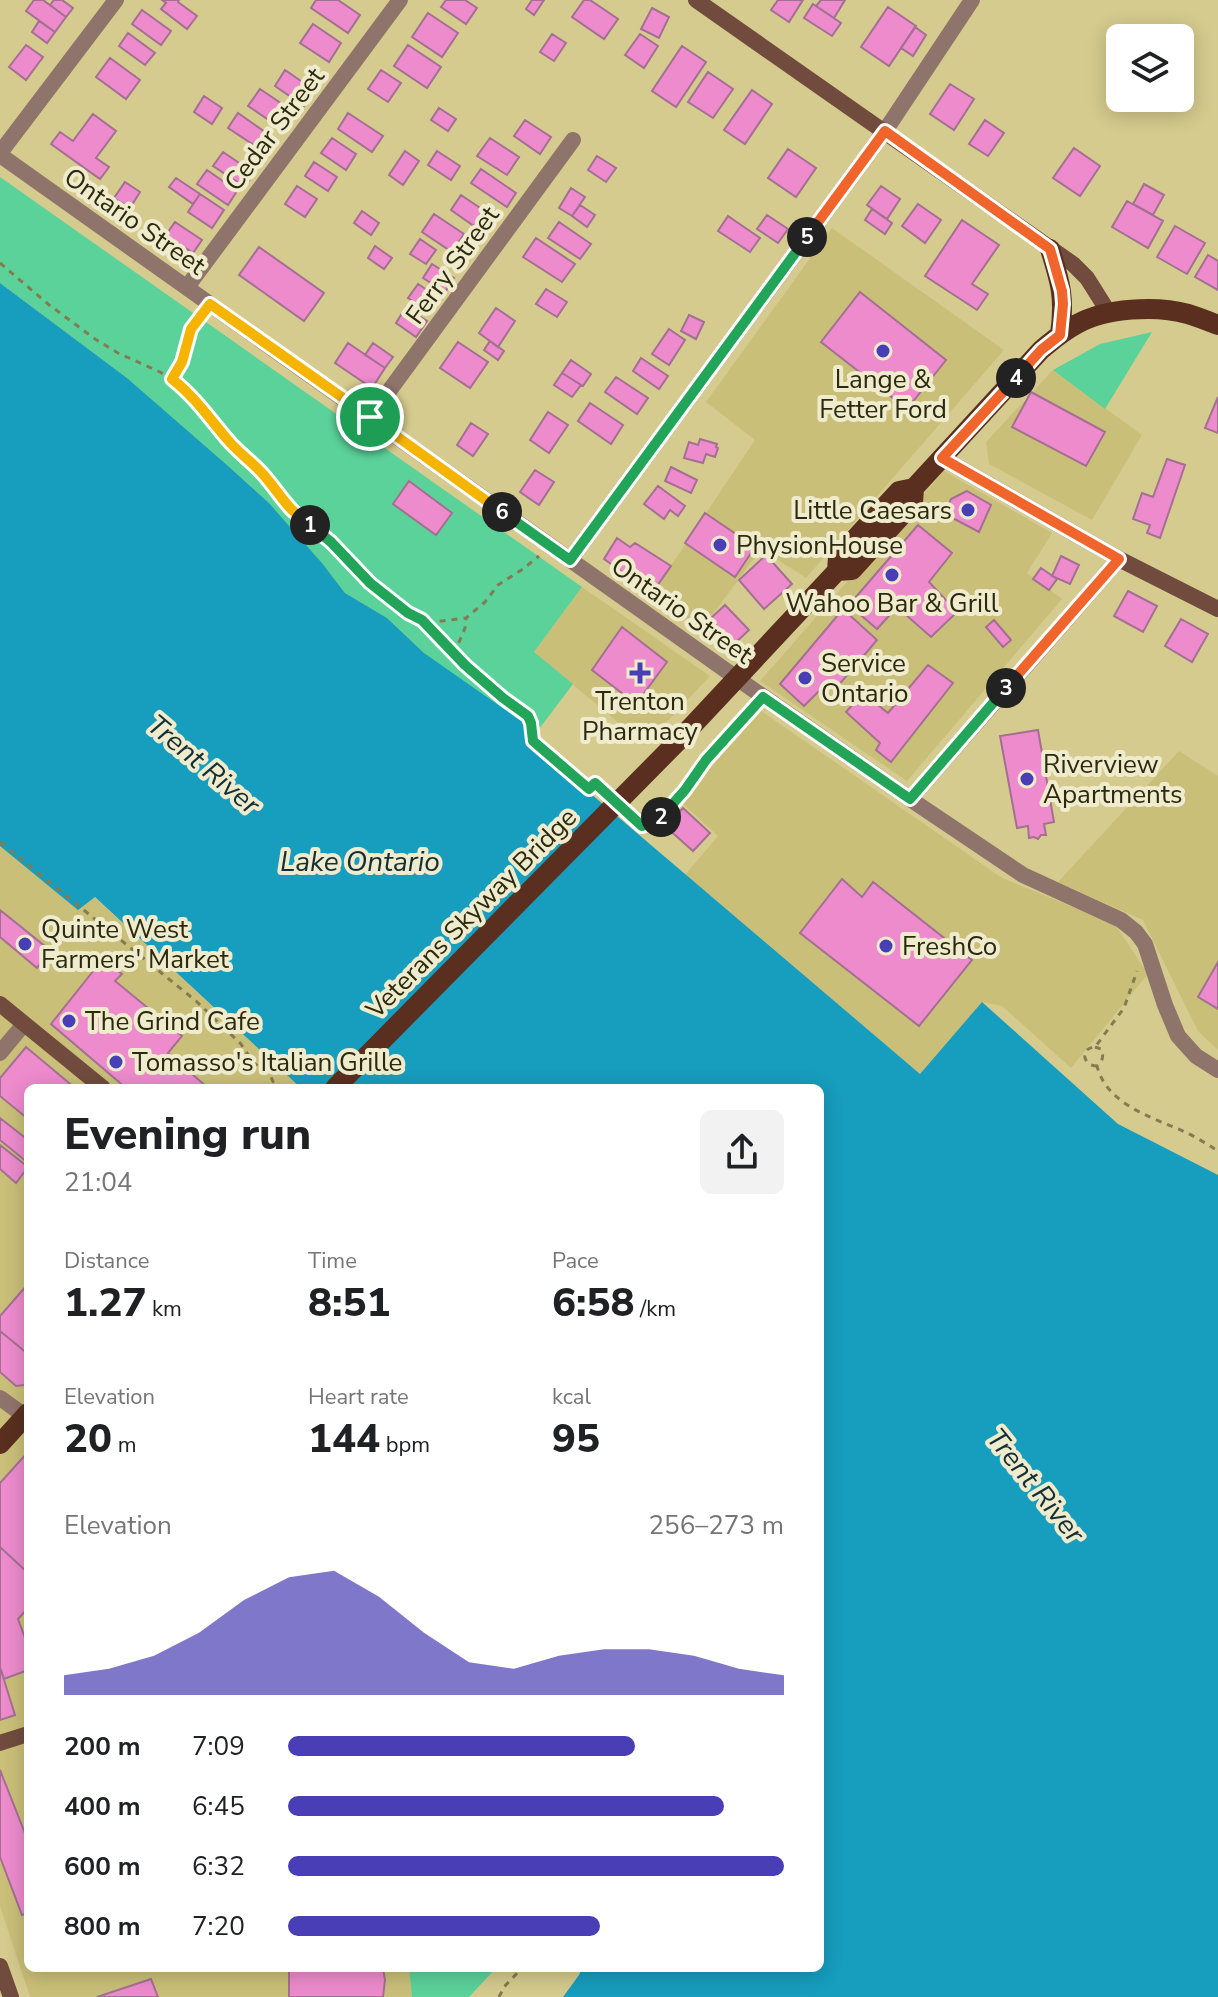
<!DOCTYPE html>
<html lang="en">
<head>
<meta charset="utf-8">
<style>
	:root { --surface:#fff; --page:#f2f2f2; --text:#202124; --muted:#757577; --accent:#493eb5 }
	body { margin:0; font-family:"Nunito Sans",sans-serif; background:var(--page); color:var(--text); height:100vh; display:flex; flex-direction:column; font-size:30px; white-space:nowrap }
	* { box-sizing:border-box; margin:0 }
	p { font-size:26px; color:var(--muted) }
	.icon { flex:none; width:44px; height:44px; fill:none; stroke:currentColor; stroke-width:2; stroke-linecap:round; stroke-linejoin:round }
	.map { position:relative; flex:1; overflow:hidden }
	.details { position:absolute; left:24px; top:1084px; width:800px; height:888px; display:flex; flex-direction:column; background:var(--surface); border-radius:12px; box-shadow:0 4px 20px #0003 }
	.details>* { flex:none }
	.controls { position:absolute; left:1106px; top:24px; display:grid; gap:16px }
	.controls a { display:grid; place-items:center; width:88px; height:88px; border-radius:12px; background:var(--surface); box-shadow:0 4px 20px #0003; font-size:40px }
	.pin { position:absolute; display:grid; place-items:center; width:68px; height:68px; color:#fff; margin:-34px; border:4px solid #fff; border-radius:50%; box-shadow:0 2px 8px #0007 }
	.km { position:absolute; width:40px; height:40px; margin:-20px; border-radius:50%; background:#222; color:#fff; font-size:22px; line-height:40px; text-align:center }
	.round { display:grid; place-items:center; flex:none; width:84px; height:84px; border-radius:12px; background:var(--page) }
	.headline { display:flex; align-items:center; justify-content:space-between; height:136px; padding:0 40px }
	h1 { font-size:44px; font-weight:800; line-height:60px }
	.stats { display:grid; grid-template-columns:repeat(3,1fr); gap:12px; height:136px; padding:8px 40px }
	.stats div { display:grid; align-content:center }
	.stats b { font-size:40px; font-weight:800 }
	.stats small { font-size:22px; font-weight:400 }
	.stats p { font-size:22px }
	.chart { height:224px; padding:16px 40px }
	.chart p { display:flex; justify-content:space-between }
	.chart svg { width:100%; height:144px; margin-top:8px; fill:var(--accent); opacity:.7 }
	ul { padding:0 40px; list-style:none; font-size:26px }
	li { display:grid; grid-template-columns:128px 96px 1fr; align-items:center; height:60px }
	li i { height:20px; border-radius:10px; background:var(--accent) }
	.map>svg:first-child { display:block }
</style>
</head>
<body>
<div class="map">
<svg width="1218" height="1997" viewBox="0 0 1218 1997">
	<rect width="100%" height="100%" fill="#d5cb8e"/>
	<path fill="#cabf79" d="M 832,228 L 1004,350 L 806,578 L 761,549 L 702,629 L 650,597 L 755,440 L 706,402 Z
		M 1053,370 L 1142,435 L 1092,520 L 989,464 L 986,442 Z
		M 944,471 L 1052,533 L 1027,573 L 1062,599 L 907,781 L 760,681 Z
		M 582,587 L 710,676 L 645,745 L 534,652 Z
		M 760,710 L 1002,878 L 1115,924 L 1148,974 L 1071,1068 L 1002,1006 L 982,1002 L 920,1074 L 685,875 L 718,836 L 681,802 Z
		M 1179,751 L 1218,776 L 1218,1050 L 1198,1031 L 1143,920 L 1058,882 Z
		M 0,846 L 78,909 L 94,897 L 298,1085 L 295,1088 L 28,1088 L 28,1968 L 409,1968 L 412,1997 L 30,1997 L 0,1906 Z"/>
	<path fill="#5bd29a" d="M 0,177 L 582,587 L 534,652 L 573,684 L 530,741 L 424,653 L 387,618 L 345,593 L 322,563 L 269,503 L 227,465 L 127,378 L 0,283 Z
		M 1152,332 L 1105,409 L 1053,370 L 1100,344 Z
		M 409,1968 L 496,1968 L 469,1997 L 412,1997 Z"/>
	<path fill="#179dbe" d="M 0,283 L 127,378 L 227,465 L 269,503 L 322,563 L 345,593 L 387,618 L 424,653 L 528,726 L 530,742 L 920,1074 L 982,1002 L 1118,1124 L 1218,1175 L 1218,1997 L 563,1997 L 579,1975 L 582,1968 L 820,1968 L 820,1088 L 301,1088 L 95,897 L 78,910 L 0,846 Z"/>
	<path fill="#ed8bcd" stroke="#a47092" stroke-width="2" d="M 34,0 L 43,0 L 66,17 L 55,32 L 26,11 Z
		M 54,0 L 62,0 L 73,8 L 66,17 L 50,5 Z
		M 162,0 L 179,0 L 178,2 L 197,16 L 187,29 L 161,9 L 166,3 Z
		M 316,0 L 338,0 L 360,15 L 348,33 L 311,8 Z
		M 446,0 L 465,0 L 477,8 L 466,24 L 441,7 Z
		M 532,0 L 544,0 L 534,15 L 526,9 Z
		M 584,0 L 590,0 L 618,19 L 604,39 L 572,17 Z
		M 778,0 L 803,0 L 789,22 L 771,10 Z
		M 821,0 L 845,0 L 834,18 L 816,6 Z
		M 813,4 L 841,23 L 832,36 L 804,18 Z
		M 888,7 L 916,26 L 889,66 L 861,47 Z
		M 652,8 L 669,17 L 659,38 L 641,29 Z
		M 142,10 L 171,31 L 161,45 L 132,24 Z
		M 428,13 L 458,33 L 442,57 L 412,37 Z
		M 39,21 L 55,32 L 47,43 L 32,32 Z
		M 313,24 L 341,43 L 329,62 L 300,43 Z
		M 915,27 L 926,35 L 913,56 L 901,48 Z
		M 128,33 L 155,53 L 145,65 L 119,46 Z
		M 552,34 L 566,43 L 554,61 L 540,52 Z
		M 640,34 L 658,46 L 644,68 L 625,55 Z
		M 26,45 L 43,57 L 26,80 L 9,67 Z
		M 408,45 L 441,67 L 427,88 L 394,66 Z
		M 682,46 L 706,62 L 676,107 L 652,91 Z
		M 110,58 L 140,80 L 126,99 L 96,77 Z
		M 285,70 L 314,90 L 304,106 L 275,86 Z
		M 381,70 L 401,83 L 388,102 L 368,89 Z
		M 708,72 L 733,89 L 713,118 L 688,102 Z
		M 950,84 L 974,99 L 954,130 L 930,114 Z
		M 260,89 L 297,114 L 285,131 L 248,106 Z
		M 752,90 L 772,104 L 745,144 L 724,130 Z
		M 204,96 L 222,108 L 212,124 L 194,112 Z
		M 439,108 L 456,119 L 448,131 L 431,120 Z
		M 238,113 L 278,141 L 269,155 L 228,128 Z
		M 348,113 L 383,136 L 372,152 L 338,129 Z
		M 93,114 L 116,131 L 96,158 L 109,167 L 100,179 L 51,144 L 60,132 L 73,141 Z
		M 525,120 L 551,137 L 540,154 L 514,136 Z
		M 985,120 L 1004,133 L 988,156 L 969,144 Z
		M 332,138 L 356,154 L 346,170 L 321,153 Z
		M 490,138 L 519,157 L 507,175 L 477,156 Z
		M 1074,148 L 1100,166 L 1080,196 L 1053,178 Z
		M 788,149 L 816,168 L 796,197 L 768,178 Z
		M 405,151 L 419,161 L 403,185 L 389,175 Z
		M 437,151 L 460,166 L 451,180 L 428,165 Z
		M 223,152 L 254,173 L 245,187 L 213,166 Z
		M 597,156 L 616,168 L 606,182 L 588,170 Z
		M 314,162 L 337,177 L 328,191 L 305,176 Z
		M 481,169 L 516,193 L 507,207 L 471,183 Z
		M 207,170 L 237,191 L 228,205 L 197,184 Z
		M 176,178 L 200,194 L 193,204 L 169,187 Z
		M 125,182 L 140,192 L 130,208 L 114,198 Z
		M 1144,184 L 1164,195 L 1153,215 L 1133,204 Z
		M 297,186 L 317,199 L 305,217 L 285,204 Z
		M 881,186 L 900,199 L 887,219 L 867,205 Z
		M 571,188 L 585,197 L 572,216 L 559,208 Z
		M 200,194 L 224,210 L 212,228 L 188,212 Z
		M 461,195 L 495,218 L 484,233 L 451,210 Z
		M 1127,201 L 1163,221 L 1148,248 L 1112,227 Z
		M 918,204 L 941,220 L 925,243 L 902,226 Z
		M 580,205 L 595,215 L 587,227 L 572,216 Z
		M 872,209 L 892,223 L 885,234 L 865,220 Z
		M 362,211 L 379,223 L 371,235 L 354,223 Z
		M 434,214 L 464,234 L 452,252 L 422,232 Z
		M 767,215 L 788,229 L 778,243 L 757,229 Z
		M 728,216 L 760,238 L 750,252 L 718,231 Z
		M 962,220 L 999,245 L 972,284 L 988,294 L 977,310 L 925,276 Z
		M 175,222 L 202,240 L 193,253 L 166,235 Z
		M 559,222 L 591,244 L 580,259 L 548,238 Z
		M 1175,226 L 1205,243 L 1187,274 L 1157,257 Z
		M 536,238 L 575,264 L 562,282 L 523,257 Z
		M 420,239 L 436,250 L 426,264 L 410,254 Z
		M 375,246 L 392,258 L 384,269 L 368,258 Z
		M 259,247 L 324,293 L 304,321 L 239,275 Z
		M 1208,255 L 1218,261 L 1218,290 L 1195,277 Z
		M 432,264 L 454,278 L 445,292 L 423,278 Z
		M 418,284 L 438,297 L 428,311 L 408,298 Z
		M 546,289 L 567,302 L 557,317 L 536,304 Z
		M 860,292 L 946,360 L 907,409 L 821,342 Z
		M 406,307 L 427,321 L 416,337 L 396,323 Z
		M 496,308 L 515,321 L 498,347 L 479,333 Z
		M 689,315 L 704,322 L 696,339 L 681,331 Z
		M 669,329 L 685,340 L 669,365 L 652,354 Z
		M 490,341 L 504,351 L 498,360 L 484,350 Z
		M 458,342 L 488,362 L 470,388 L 440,368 Z
		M 348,343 L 385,368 L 372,388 L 335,363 Z
		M 373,343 L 393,357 L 385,368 L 365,355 Z
		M 641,358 L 668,376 L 659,389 L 633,371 Z
		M 571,360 L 591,374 L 583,386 L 562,373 Z
		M 562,373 L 581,385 L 572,397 L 554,385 Z
		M 616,377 L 648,398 L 637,414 L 605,392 Z
		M 1031,392 L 1105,432 L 1086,466 L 1012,427 Z
		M 1218,397 L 1218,433 L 1205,428 Z
		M 590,403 L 623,425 L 611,444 L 578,421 Z
		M 548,412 L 568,425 L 549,453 L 530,440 Z
		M 471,423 L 488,434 L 473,456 L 457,445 Z
		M 700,439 L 717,444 L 716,447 L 718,448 L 715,457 L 706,454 L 703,463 L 684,458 L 689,442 L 698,445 Z
		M 1167,459 L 1185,465 L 1160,538 L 1147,533 L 1150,525 L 1133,519 L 1142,493 L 1153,497 Z
		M 671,467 L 697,480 L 691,493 L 665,481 Z
		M 535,470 L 554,482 L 539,505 L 520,492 Z
		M 409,481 L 452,513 L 436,535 L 393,504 Z
		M 658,486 L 685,506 L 678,516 L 670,510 L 664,519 L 644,504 Z
		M 967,491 L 991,505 L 979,532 L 945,514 L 951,499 Z
		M 705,513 L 755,547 L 735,577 L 685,543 Z
		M 918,525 L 952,553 L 929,582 L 957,612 L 931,637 L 897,607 L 877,629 L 849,605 Z
		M 617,538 L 630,547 L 635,543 L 671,566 L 652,593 L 604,559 Z
		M 766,555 L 792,584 L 764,609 L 739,580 Z
		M 1061,556 L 1079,565 L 1070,584 L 1052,576 Z
		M 1041,568 L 1057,579 L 1049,590 L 1033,579 Z
		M 1128,591 L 1157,606 L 1143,632 L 1114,616 Z
		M 725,605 L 749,630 L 734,644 L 710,619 Z
		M 843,609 L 877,640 L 838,686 L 830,680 L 804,706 L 780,684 Z
		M 1181,619 L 1208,634 L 1192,662 L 1165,646 Z
		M 994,620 L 1011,640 L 1003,647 L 986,627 Z
		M 622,627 L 667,662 L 636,704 L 592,670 Z
		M 928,665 L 953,683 L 891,762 L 876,750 L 880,743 L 846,712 L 863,693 L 888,713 Z
		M 1038,730 L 1054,822 L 1044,824 L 1046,835 L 1041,835 L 1038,839 L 1034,837 L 1029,838 L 1028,826 L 1017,828 L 1000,736 Z
		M 683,808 L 710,833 L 693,851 L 666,827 Z
		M 842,879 L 862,897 L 873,882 L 972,960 L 919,1026 L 800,933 Z
		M 0,910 L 51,951 L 37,968 L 0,937 Z
		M 102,960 L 122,974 L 115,981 L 182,1036 L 168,1053 L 208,1088 L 126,1088 L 51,1024 Z
		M 1218,962 L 1218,1009 L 1198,997 Z
		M 26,1047 L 75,1088 L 28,1088 L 28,1119 L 0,1096 L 0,1078 Z
		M 0,1118 L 28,1140 L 28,1163 L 0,1140 Z
		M 0,1145 L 28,1167 L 16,1183 L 0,1169 Z
		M 28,1284 L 28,1354 L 0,1331 L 0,1316 Z
		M 0,1331 L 28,1354 L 28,1381 L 24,1385 L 16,1386 L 0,1372 Z
		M 28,1452 L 28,1537 L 25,1540 L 28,1544 L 28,1573 L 0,1547 L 0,1483 Z
		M 0,1547 L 28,1573 L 28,1608 L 18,1619 L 28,1646 L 28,1670 L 4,1679 L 0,1667 Z
		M 0,1667 L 15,1715 L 0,1720 Z
		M 0,1770 L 28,1841 L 28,1913 L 22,1915 L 0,1857 Z
		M 289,1968 L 383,1968 L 385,1980 L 383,1997 L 289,1997 Z
		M 151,1979 L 158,1997 L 97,1997 Z"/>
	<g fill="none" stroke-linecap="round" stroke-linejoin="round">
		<path stroke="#837c51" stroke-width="3" stroke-dasharray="6 6" stroke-linecap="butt" d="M 0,263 L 48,304 L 95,339 L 118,353 L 160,372 L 185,389 L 227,440 L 261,472 L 291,511 L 331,542 L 370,583 L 408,613 L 422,620 L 434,622 L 466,618 L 485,602 L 498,585 L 523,569 L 539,556
			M 172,379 C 187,358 184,337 198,317
			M 422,620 L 465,665 L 486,684 L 528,716 L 531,723 L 533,741 L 589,789 L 595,783 L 604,791
			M 454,654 L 465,628 L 466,618
			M 630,815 L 642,826 L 659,819 L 685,790 L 706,760 L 753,708
			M 0,842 L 196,1001 L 241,1044 L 253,1062 L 271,1077 L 276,1088
			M 1095,1047 L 1101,1049 C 1104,1057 1103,1060 1097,1066 C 1107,1105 1152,1117 1185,1132 C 1196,1137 1207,1144 1218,1151
			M 1097,1066 C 1083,1066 1079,1048 1095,1047 L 1124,1008 L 1137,971
			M 499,1997 L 504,1987 L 522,1968"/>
		<path stroke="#8f746b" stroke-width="16" d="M 0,153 L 116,0
			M 0,155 L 738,679 L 910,799 L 1023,875 L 1121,920 L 1136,932 L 1145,944 L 1165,1005 L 1178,1036 L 1196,1056 L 1218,1070
			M 187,287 L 400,0
			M 370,417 L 573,140
			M 570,560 L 885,131 L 972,0
			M 910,799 L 1119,559
			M 0,1053 L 24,1024
			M 0,1398 L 25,1416"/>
		<path stroke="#714c3e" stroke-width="16" d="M 696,0 L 1073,264 L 1087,278 L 1109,313
			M 942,458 L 1119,559 L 1218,609
			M 0,1004 L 103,1088
			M 0,1743 L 28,1734
			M 0,1966 L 11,1997"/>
		<path stroke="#5a2f1f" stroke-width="20" d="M 1050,249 C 1061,284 1065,299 1060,335
			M 837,571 L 852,570 L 913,503 L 914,488 L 1041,350 C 1052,341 1063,331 1077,324 C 1106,308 1156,305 1188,314 C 1198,317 1208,321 1218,325
			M 678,741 L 837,571 L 838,557 L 899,491 L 914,488
			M 0,1444 L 28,1413"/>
		<path stroke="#5a2f1f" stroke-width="20" d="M 335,1088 L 678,741"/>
	</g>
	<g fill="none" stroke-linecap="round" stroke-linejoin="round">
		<defs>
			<path id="split-1" d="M 310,525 C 289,511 282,497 267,479 C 256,464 239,454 227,439 C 209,418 194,396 172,379 L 182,362 L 191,329 L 210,304 L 370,417"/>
			<path id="split-2" d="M 310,525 L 331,542 L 370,583 L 408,613 L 422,620 L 465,665 L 503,698 L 528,716 L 531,723 L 533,741 L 589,789 L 595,783 L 642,826 L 661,817"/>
			<path id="split-3" d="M 661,817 L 685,790 L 706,760 L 763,697 L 910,799 L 1006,688"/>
			<path id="split-4" d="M 1006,688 L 1119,559 L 942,458 L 1016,378"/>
			<path id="split-5" d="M 807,237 L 885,131 L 1050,249 L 1062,291 L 1063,304 L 1060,335 L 1041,350 L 1016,378"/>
			<path id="split-6" d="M 502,512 L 570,560 L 807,237"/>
			<path id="split-7" d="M 370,417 L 502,512"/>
		</defs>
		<use href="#split-1" stroke="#fff" stroke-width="16"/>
		<use href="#split-2" stroke="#fff" stroke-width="16"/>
		<use href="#split-3" stroke="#fff" stroke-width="16"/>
		<use href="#split-4" stroke="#fff" stroke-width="16"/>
		<use href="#split-5" stroke="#fff" stroke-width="16"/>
		<use href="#split-6" stroke="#fff" stroke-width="16"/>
		<use href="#split-7" stroke="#fff" stroke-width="16"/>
		<use href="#split-1" stroke="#f5b400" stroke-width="10"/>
		<use href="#split-2" stroke="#22a559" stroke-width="10"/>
		<use href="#split-3" stroke="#22a559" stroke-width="10"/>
		<use href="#split-4" stroke="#f0652b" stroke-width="10"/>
		<use href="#split-5" stroke="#f0652b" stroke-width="10"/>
		<use href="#split-6" stroke="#22a559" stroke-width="10"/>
		<use href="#split-7" stroke="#f5b400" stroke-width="10"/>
	</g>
	<g fill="#493eb5" stroke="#efebcd" stroke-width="3">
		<circle cx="883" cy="351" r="8"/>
		<circle cx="968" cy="510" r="8"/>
		<circle cx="720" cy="545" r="8"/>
		<circle cx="892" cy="575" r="8"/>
		<path d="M636 661h8v8h8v8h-8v8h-8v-8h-8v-8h8z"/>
		<circle cx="805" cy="678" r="8"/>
		<circle cx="1027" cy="779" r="8"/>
		<circle cx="25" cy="944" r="8"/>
		<circle cx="886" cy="946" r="8"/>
		<circle cx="69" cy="1021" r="8"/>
		<circle cx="116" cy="1062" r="8"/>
	</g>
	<g text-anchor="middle" stroke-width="8" stroke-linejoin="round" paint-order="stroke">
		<g font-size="26" fill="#2d2910" stroke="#efebcd">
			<text transform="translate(274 129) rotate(-53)" y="9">Cedar Street</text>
			<text transform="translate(135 221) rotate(35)" y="9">Ontario Street</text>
			<text transform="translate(452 265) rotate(-54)" y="9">Ferry Street</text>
			<text transform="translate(682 610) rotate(35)" y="9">Ontario Street</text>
			<text transform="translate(471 913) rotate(-45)" y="9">Veterans Skyway Bridge</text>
		</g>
		<g font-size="26" fill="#2d2910" stroke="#efebcd" text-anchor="start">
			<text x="883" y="388" text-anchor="middle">Lange &amp;<tspan x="883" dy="30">Fetter Ford</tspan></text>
			<text x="952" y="519" text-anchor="end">Little Caesars</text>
			<text x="736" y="554">PhysionHouse</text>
			<text x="892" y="612" text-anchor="middle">Wahoo Bar &amp; Grill</text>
			<text x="821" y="672">Service<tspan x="821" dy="30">Ontario</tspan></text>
			<text x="640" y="710" text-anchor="middle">Trenton<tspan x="640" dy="30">Pharmacy</tspan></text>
			<text x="1043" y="773">Riverview<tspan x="1043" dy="30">Apartments</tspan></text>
			<text x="41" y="938">Quinte West<tspan x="41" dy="30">Farmers' Market</tspan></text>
			<text x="902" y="955">FreshCo</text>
			<text x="85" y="1030">The Grind Cafe</text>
			<text x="132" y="1071">Tomasso's Italian Grille</text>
		</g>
		<g font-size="28" font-style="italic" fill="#152e36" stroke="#efebcd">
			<text transform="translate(204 764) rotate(40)" y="10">Trent River</text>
			<text x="360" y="871">Lake Ontario</text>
			<text transform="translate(1036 1485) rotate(51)" y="10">Trent River</text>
		</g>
	</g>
</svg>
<div class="controls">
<a><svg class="icon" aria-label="layers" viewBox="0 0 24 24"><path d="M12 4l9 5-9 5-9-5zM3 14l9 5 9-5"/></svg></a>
</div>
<div class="pin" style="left:370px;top:417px;background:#1e9e55"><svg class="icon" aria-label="arrive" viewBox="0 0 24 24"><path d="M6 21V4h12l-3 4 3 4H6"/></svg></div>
<b class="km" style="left:310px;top:525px">1</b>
<b class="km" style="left:661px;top:817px">2</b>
<b class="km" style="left:1006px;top:688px">3</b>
<b class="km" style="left:1016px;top:378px">4</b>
<b class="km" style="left:807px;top:237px">5</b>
<b class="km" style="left:502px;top:512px">6</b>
<section class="details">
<div class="headline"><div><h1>Evening run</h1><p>21:04</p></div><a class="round"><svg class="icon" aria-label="share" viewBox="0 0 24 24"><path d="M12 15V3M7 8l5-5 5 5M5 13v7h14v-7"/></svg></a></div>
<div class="stats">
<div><p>Distance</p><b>1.27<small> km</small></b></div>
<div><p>Time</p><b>8:51</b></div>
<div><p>Pace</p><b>6:58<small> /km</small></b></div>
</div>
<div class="stats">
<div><p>Elevation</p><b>20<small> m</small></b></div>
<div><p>Heart rate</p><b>144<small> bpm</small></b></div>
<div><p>kcal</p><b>95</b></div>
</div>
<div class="chart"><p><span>Elevation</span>256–273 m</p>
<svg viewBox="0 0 160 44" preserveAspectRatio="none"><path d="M0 44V38L10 36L20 32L30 25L40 15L50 8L60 6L70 14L80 25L90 34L100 36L110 32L120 30L130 30L140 32L150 36L160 38V44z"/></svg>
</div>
<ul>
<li><b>200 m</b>7:09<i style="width:70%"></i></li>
<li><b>400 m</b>6:45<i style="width:88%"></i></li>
<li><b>600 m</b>6:32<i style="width:100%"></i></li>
<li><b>800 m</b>7:20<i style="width:63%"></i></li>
</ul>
</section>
</div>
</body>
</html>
